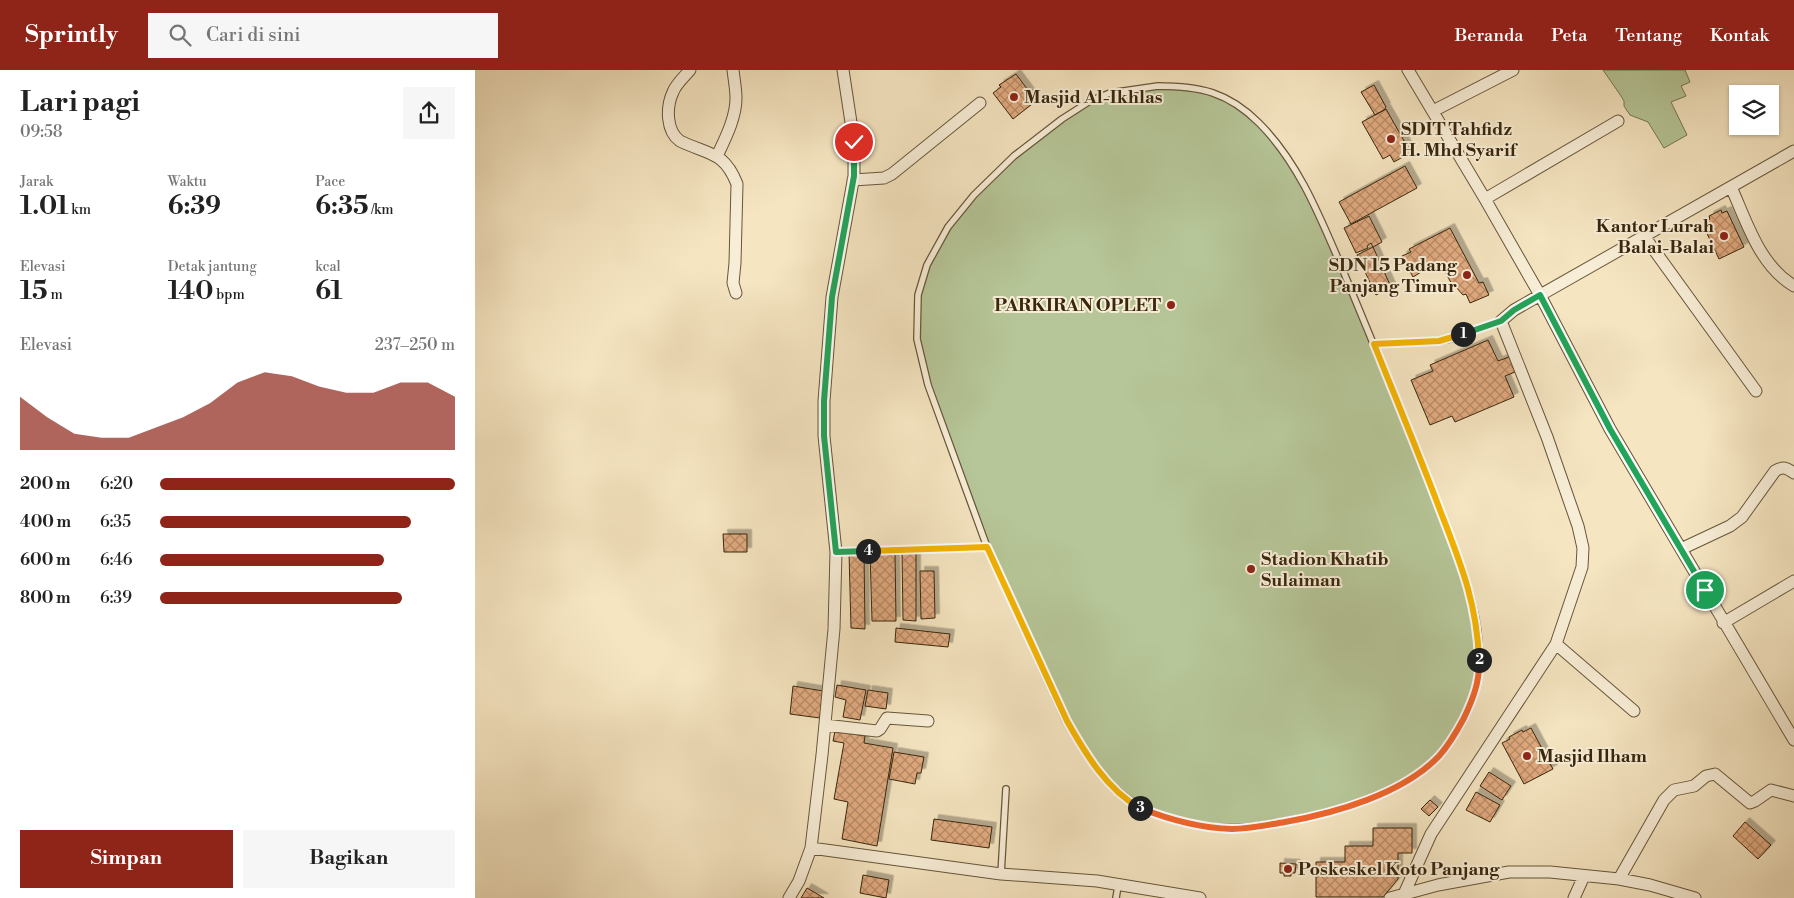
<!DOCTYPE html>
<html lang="id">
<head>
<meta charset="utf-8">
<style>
	:root { --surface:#fff; --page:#f6f6f6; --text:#222; --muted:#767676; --accent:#8f2418 }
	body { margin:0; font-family:"Libre Bodoni",serif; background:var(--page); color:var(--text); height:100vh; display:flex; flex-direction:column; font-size:19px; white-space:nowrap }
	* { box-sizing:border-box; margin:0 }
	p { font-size:16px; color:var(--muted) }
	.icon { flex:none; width:28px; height:28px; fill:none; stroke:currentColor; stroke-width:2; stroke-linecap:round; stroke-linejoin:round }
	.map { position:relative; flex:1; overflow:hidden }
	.details { display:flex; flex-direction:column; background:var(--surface); width:475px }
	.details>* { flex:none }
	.tools { position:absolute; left:1254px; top:15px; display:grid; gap:10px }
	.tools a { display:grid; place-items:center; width:50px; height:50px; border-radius:0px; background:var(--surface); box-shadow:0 1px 4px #0004; font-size:25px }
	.pin { position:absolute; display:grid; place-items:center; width:42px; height:42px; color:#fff; margin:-21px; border:2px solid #fff; border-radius:50%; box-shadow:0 1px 5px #0007 }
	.km { position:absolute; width:25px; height:25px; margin:-12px; border-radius:50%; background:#222; color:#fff; font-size:14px; line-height:25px; text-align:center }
	.round { display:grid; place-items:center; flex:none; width:52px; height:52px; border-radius:0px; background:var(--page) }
	.summary { display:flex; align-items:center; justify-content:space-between; height:85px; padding:0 20px }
	h1 { font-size:28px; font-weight:700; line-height:38px }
	.stats { display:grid; grid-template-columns:repeat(3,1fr); gap:8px; height:85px; padding:5px 20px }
	.stats div { display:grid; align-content:center }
	.stats b { font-size:25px; font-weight:700 }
	.stats small { font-size:14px; font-weight:400 }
	.stats p { font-size:14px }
	.chart { height:140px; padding:10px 20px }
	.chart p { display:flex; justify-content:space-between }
	.chart svg { width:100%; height:90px; margin-top:5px; fill:var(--accent); opacity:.7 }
	.action { display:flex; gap:10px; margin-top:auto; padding:10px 20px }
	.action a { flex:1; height:58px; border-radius:0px; background:var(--accent); color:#fff; font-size:20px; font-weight:700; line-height:58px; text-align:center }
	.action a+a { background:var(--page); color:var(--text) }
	ul { padding:0 20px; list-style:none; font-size:16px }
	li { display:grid; grid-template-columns:80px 60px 1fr; align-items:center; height:38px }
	li i { height:12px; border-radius:6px; background:var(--accent) }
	header { display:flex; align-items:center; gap:30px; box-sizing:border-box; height:70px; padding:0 25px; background:var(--accent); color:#fff }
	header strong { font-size:24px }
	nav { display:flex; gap:28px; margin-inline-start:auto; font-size:18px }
	.search { width:350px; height:45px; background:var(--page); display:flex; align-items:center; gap:12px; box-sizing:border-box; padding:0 18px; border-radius:0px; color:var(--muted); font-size:19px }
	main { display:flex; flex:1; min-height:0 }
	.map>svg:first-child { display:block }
</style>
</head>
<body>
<header>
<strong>Sprintly</strong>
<div class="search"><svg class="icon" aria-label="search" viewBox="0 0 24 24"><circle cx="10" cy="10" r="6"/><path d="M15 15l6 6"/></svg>Cari di sini</div>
<nav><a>Beranda</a><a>Peta</a><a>Tentang</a><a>Kontak</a></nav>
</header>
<main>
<section class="details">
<div class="summary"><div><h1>Lari pagi</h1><p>09:58</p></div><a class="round"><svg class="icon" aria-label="share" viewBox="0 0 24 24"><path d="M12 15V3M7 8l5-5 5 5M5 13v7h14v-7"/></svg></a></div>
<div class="stats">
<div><p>Jarak</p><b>1.01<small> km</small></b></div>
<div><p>Waktu</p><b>6:39</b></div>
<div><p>Pace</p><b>6:35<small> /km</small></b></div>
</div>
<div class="stats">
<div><p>Elevasi</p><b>15<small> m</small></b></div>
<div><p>Detak jantung</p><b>140<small> bpm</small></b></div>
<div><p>kcal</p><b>61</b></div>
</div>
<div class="chart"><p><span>Elevasi</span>237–250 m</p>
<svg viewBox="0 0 160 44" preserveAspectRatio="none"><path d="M0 44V18L10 28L20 36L30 38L40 38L50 33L60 28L70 21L80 11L90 6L100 8L110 13L120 16L130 16L140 11L150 11L160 18V44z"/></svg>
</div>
<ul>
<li><b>200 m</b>6:20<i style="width:100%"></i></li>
<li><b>400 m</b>6:35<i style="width:85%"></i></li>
<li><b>600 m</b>6:46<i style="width:76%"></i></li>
<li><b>800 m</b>6:39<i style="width:82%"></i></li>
</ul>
<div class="action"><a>Simpan</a><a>Bagikan</a></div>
</section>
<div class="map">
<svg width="1319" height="828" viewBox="0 0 1319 828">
	<defs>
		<pattern id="building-cross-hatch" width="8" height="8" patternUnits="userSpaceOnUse" patternTransform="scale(1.25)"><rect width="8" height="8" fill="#e1aa7f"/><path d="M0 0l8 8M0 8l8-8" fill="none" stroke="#b78a66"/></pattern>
		<filter id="shadow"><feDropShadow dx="4.5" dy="-4.5" stdDeviation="0" flood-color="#0004"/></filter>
	</defs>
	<rect width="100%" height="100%" fill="#f5e5c1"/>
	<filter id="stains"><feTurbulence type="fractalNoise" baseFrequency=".004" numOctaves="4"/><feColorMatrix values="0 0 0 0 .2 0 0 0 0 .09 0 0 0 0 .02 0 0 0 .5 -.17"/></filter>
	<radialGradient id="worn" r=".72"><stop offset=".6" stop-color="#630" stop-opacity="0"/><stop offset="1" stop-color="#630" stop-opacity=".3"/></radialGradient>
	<path fill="#b6c698" stroke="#777652" d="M 1128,0 L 1210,0 L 1215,12 L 1206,16 L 1211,26 L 1196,32 L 1212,65 L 1189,78 L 1173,52 L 1155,45 L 1149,36 L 1149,31 L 1146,26 Z
		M 683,18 L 724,20 L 751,30 L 776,48 L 795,68 L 819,102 L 828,116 L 851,166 L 941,383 L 989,510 L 998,549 L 1003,599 L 996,628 L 983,655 L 967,680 L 944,701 L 894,727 L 826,747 L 775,756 L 731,755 L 691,746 L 664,735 L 639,715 L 608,676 L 593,650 C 567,592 539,535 515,477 C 502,447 492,415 481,384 C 462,334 435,279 445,224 C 454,176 489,137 523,104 C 550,77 599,35 636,25 C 651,21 667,20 683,18 Z"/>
	<path fill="url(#building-cross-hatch)" stroke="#38260d" filter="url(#shadow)" d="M 541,4 L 561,31 L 538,49 L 518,23 L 526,17 L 524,15 Z
		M 899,15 L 911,37 L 909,40 L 900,45 L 886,22 Z
		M 911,39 L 932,76 L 930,78 L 933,84 L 919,92 L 915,85 L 908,89 L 887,52 Z
		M 930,96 L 942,118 L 876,154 L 864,132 Z
		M 1246,140 L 1247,143 L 1252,141 L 1269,177 L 1244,189 L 1228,155 L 1235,149 L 1234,146 Z
		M 894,146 L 907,172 L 898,177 L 896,173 L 892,176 L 893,178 L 881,183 L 869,158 Z
		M 975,158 L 1004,213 L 1008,212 L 1014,225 L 995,233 L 991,224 L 988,225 L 981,217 L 979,218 L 964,191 L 938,207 L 927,186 L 936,182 L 934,179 Z
		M 898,177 L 916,217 L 901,225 L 882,185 Z
		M 1013,270 L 1023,291 L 1034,287 L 1040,302 L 1030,306 L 1039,327 L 980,352 L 977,346 L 955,355 L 936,310 L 958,301 L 955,295 Z
		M 248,464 L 272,464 L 272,482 L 249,482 Z
		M 374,482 L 389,482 L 390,559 L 376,558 Z
		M 395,482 L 420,482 L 421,551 L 397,551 Z
		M 427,482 L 441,482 L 441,551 L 428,550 Z
		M 445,501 L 459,501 L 460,548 L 446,549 Z
		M 421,558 L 475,564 L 473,577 L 420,572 Z
		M 362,615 L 391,620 L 385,650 L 368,647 L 371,630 L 360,627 Z
		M 318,616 L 348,621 L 345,648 L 315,644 Z
		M 393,620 L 413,623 L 411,639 L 390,636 Z
		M 1056,658 L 1078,699 L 1049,714 L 1027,673 L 1035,669 L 1034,667 L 1047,660 L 1048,662 Z
		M 360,661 L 390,666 L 389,673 L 418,678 L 402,776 L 367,769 L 373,732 L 359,729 L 369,673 L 358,671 Z
		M 419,682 L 449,687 L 446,703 L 442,703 L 440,714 L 414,709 Z
		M 1014,702 L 1036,716 L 1027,730 L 1005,716 Z
		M 1001,722 L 1025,735 L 1015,752 L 991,740 Z
		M 955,730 L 963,737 L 954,746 L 946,739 Z
		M 459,749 L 517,757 L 514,778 L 456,770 Z
		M 1270,752 L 1296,775 L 1283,789 L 1258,766 Z
		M 898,758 L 937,758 L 937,783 L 923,783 L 923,809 L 908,827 L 841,827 L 841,792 L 870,792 L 870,776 L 898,776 Z
		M 805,793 L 821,794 L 820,803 L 816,803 L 816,806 L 809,806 L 809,803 L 805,803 Z
		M 388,805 L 414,810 L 411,828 L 385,823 Z
		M 332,818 L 349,828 L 326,828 Z"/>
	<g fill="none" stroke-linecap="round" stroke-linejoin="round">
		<defs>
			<path id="lane" d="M 683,16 C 725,16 753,22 784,53 C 824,93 845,147 867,198 C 882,234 897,271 912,307 C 930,351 948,395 965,440 C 992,512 1028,587 983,660 C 972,676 962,690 946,702 C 940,706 932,710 925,714 C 880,738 832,748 783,756 C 764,759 746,758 727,756 C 655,747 625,710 591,651 L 512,477 L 453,315 L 442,269 L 443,225 L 452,195 L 473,157 L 499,125 L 539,86 L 587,49 L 615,31 L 635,23 Z
				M 899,274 L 964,271 L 975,269 L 1026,251
				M 361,482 L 512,477
				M 526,804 L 531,719
				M 641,828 L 643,816"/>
			<path id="street" d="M 215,0 C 209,7 201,14 198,22 C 191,37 191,61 205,71 C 234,85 249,81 262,114 L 260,193 L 258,213 L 261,223
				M 933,0 L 1010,129 L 1065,225 L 1135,359 L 1319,670
				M 958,41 L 1038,0
				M 242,86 C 250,69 261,48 261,28 C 261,19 259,9 258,0
				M 378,110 L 409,108 L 417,104 L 505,33
				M 1256,117 C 1272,152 1284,195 1319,216
				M 1010,129 L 1143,51
				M 1169,166 L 1281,321
				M 1206,479 L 1255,456 L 1267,447 L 1300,401 C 1308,396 1312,398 1319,403
				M 1248,553 L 1319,511
				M 1081,574 L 1159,641
				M 350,655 L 402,661 L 405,659 L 412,648 L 453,651
				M 336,778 L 526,804 L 622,811 L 725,828
				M 1144,809 L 1189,730 L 1199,720 L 1219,716 L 1231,706 L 1240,704 L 1275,733 L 1280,731 L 1296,720 L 1319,726
				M 929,824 L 956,764 L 1081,574 L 1107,497 L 1108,478 L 1103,456 L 1072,367 L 1026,251 L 1039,240 L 1319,81
				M 314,828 L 324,811 L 336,778 L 347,685 L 359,559 L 361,482 L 349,366 L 349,331 L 357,227 L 379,106 L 379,72 L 368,0
				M 915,828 L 963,815 L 1034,802 L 1075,802 L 1144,809 L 1175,815 L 1220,828
				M 1099,828 L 1109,806"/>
		</defs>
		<use href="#lane" stroke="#67563a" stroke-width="8"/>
		<use href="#street" stroke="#67563a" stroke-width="13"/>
		<use href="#lane" stroke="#f8eed7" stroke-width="5.5"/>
		<use href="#street" stroke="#f8eed7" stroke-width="11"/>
	</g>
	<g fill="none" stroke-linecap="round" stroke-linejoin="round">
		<defs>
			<path id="split-1" d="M 988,264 L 1026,251 L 1039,240 L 1065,225 L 1135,359 L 1230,520"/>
			<path id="split-2" d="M 988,264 L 964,271 L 899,274 C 921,329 944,384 965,440 C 985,492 1002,532 1004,590"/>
			<path id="split-3" d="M 665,738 C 695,750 724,758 757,759 C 775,759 792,755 810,752 C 860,743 928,724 964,686 C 974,675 982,661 989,648 C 998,629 1005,611 1004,590"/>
			<path id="split-4" d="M 393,481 L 512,477 L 592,651 C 610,683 632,720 665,738"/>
			<path id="split-5" d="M 379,72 L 379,106 L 357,227 L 349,331 L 349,366 L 361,482 L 393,481"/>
		</defs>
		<use href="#split-1" stroke="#fff" stroke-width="10"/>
		<use href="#split-2" stroke="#fff" stroke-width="10"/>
		<use href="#split-3" stroke="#fff" stroke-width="10"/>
		<use href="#split-4" stroke="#fff" stroke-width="10"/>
		<use href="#split-5" stroke="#fff" stroke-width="10"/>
		<use href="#split-1" stroke="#22a559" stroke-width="6"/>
		<use href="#split-2" stroke="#f5b400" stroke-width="6"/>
		<use href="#split-3" stroke="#f0652b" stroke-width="6"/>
		<use href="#split-4" stroke="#f5b400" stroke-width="6"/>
		<use href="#split-5" stroke="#22a559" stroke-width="6"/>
	</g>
	<g fill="#8f2418" stroke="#f8eed7" stroke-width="2">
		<circle cx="539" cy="27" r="5"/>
		<circle cx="916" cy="69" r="5"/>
		<circle cx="1249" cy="166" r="5"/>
		<circle cx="992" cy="205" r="5"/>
		<circle cx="696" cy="235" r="5"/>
		<circle cx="776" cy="499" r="5"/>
		<circle cx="1052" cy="686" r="5"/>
		<circle cx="813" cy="799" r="5"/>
	</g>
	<g text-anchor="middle" stroke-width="4" stroke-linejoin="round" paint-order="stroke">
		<g font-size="18" font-weight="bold" fill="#38260d" stroke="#f8eed7" text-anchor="start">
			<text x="549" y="33">Masjid Al-Ikhlas</text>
			<text x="926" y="65">SDIT Tahfidz<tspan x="926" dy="21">H. Mhd Syarif</tspan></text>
			<text x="1239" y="162" text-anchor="end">Kantor Lurah<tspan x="1239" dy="21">Balai-Balai</tspan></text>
			<text x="982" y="201" text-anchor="end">SDN 15 Padang<tspan x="982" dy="21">Panjang Timur</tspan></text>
			<text x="686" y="241" text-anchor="end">PARKIRAN OPLET</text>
			<text x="786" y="495">Stadion Khatib<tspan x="786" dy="21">Sulaiman</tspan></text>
			<text x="1062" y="692">Masjid Ilham</text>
			<text x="823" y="805">Poskeskel Koto Panjang</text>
		</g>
	</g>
	<rect width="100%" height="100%" filter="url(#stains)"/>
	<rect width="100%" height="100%" fill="url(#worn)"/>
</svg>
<div class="tools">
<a><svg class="icon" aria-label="layers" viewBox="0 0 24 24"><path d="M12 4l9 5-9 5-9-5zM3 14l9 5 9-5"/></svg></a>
</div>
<div class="pin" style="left:1230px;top:520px;background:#1e9e55"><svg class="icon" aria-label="arrive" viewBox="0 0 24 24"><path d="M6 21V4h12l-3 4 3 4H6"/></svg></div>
<div class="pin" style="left:379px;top:72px;background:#d93025"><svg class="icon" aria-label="check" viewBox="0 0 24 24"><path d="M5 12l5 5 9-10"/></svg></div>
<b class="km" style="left:988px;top:264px">1</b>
<b class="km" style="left:1004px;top:590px">2</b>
<b class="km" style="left:665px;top:738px">3</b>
<b class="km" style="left:393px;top:481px">4</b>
</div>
</main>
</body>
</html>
